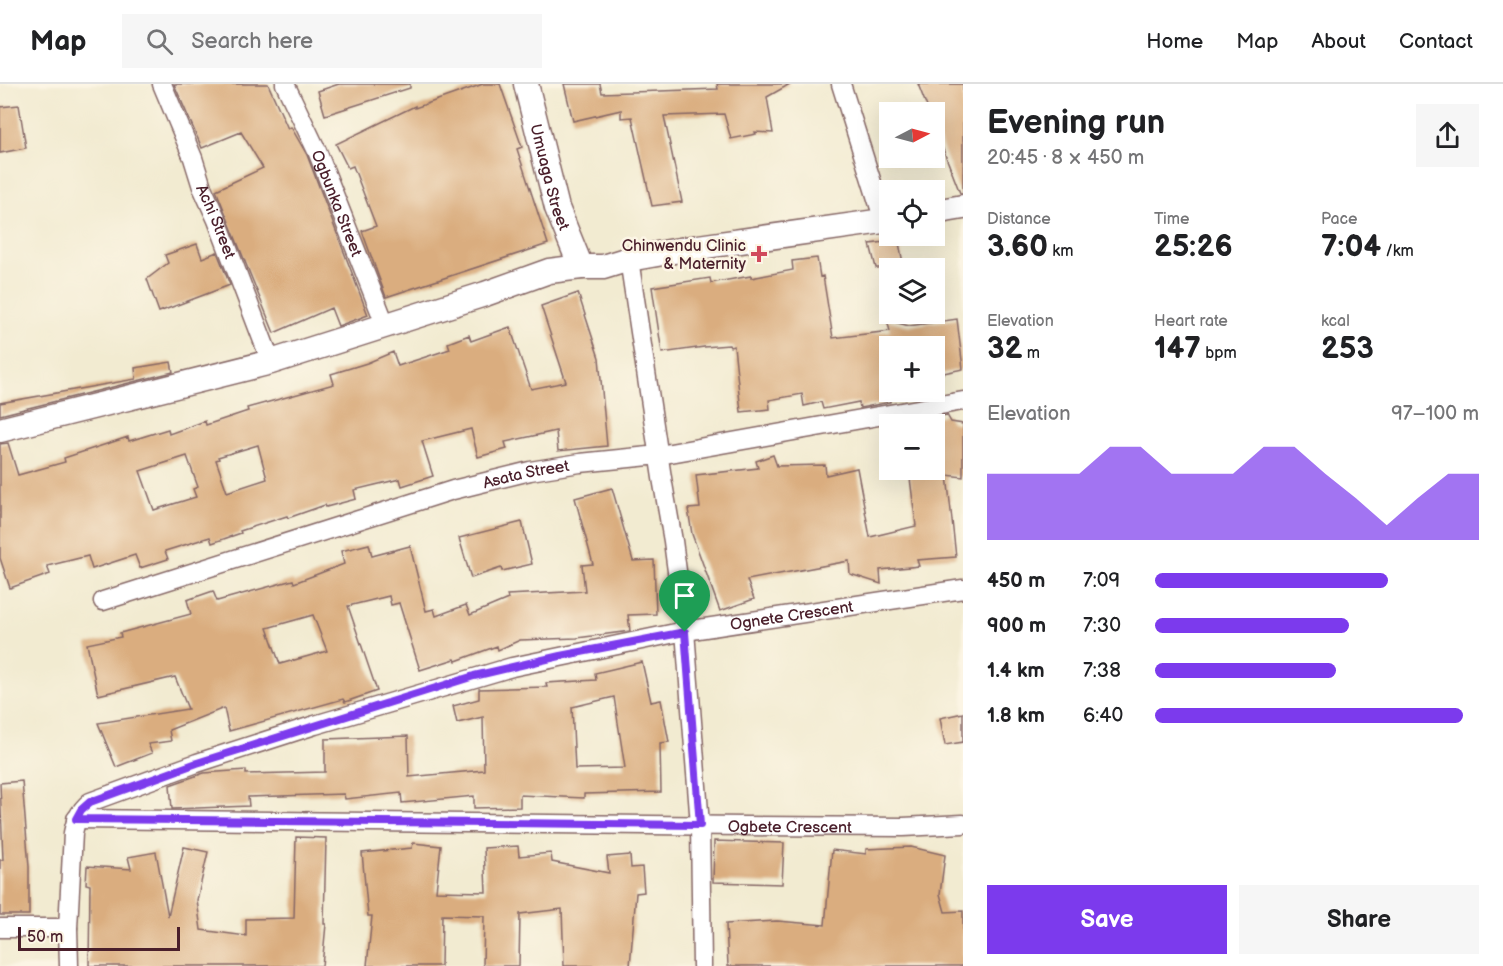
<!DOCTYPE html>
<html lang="en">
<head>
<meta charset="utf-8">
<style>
	:root { --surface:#fff; --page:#f6f6f6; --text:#202124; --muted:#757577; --line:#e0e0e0; --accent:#7c3aed }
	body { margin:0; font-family:"Balsamiq Sans",sans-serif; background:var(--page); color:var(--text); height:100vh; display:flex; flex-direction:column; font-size:22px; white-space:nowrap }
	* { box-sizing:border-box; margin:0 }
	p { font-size:20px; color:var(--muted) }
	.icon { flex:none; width:33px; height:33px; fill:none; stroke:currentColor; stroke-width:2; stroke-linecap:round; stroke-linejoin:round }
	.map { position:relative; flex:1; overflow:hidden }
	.side { display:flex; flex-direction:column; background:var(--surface); width:540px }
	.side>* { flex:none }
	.needle { width:39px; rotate:84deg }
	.tools { position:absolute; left:879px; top:18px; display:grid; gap:12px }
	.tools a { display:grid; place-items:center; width:66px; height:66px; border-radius:0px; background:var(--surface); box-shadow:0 6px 24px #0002; font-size:30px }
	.scale { position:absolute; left:18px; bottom:15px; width:162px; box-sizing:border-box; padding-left:6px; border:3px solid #4a1f2b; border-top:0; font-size:16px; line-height:21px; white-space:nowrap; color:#4a1f2b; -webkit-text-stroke:4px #fcf5e5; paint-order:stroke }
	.pin { position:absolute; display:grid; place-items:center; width:51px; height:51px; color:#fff; margin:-62px -26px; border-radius:50% 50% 50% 0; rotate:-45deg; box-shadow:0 0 6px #0007 }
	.pin .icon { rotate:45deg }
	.round { display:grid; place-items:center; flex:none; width:63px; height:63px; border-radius:0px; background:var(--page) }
	.overview { display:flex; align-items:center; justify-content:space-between; height:102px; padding:0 24px }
	h1 { font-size:33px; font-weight:600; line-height:45px }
	.metrics { display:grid; grid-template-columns:repeat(3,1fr); gap:9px; height:102px; padding:6px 24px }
	.metrics div { display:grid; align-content:center }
	.metrics b { font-size:30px; font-weight:600 }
	.metrics small { font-size:16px; font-weight:400 }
	.metrics p { font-size:16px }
	.chart { height:168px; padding:12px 24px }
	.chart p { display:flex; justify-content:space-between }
	.chart svg { width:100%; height:108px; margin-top:6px; fill:var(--accent); opacity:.7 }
	.primary-button { display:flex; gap:12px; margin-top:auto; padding:12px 24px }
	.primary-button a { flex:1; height:69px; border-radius:0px; background:var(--accent); color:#fff; font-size:24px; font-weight:600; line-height:69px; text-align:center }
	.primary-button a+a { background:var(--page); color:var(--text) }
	ul { padding:0 24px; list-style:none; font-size:20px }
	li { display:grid; grid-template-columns:96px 72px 1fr; align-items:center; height:45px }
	li i { height:15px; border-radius:8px; background:var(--accent) }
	header { display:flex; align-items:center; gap:36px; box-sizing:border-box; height:84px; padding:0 30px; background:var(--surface); border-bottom:2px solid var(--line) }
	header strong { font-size:28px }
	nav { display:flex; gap:33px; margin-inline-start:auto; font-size:21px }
	.search { width:420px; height:54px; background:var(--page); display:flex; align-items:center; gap:15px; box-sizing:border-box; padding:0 21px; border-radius:0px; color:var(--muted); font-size:22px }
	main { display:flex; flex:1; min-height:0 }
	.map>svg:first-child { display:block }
</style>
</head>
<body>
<header>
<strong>Map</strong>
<div class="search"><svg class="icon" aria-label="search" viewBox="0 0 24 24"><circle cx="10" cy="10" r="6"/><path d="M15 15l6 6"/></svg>Search here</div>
<nav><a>Home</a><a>Map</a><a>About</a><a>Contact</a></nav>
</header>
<main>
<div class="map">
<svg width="963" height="882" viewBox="0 0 963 882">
	<rect width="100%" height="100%" fill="#fcf5e5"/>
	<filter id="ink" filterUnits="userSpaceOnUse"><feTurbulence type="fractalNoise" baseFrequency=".0167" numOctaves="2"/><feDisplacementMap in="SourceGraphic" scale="12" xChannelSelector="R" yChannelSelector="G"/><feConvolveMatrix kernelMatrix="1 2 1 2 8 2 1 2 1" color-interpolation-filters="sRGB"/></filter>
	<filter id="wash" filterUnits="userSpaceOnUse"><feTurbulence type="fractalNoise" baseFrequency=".008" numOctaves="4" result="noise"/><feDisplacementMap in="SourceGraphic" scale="24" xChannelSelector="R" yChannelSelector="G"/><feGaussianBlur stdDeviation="1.35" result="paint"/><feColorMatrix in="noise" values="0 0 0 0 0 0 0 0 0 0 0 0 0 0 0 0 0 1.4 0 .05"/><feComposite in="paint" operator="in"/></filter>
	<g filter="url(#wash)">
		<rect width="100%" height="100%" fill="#f2ebd1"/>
		<g id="blocks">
			<path fill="#daad7f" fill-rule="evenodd" d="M 174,0 L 268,0 L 288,45 L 291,43 L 307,71 L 368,231 L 338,242 L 331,224 L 274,249 L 216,106 L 263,84 L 241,48 L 202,64 Z
				M 339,0 L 410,0 L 410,4 L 325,31 L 318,7 Z
				M 483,0 L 500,0 L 522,63 L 517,65 L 548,160 L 386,213 L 362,147 L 376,142 L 353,82 L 348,84 L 336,60 L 415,22 L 415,24 Z
				M 564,0 L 600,0 L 602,9 L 718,5 L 717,0 L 790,0 L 767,13 L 773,49 L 755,48 L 756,50 L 731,55 L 724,30 L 664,32 L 682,118 L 652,122 L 632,33 L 621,34 L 621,26 L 573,37 Z
				M 918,0 L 963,0 L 963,109 L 960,109 L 934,42 L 934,28 L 929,28 Z
				M 19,21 L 26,64 L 0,69 L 0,23 Z
				M 898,154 L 904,184 L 876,184 L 870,160 L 885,158 Z
				M 197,160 L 202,174 L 217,168 L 230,201 L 159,228 L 147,195 L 168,179 L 165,171 Z
				M 817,174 L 820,193 L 823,192 L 833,254 L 890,247 L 887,236 L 909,242 L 957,235 L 963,285 L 934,291 L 934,262 L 885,262 L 890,288 L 890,318 L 860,324 L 859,318 L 823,325 L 821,318 L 804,322 L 802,310 L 769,316 L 770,325 L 741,328 L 734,262 L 730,263 L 729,261 L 704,263 L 662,269 L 652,203 L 710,194 L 711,199 L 751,192 L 751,194 L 793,186 L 792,177 Z
				M 578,209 L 599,274 L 607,362 L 558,367 L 556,347 L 505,358 L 507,365 L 478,373 L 471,345 L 422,357 L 433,392 L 402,402 L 400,395 L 354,406 L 356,415 L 326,423 L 325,421 L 288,434 L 287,432 L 240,447 L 241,449 L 212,459 L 210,453 L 165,467 L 168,475 L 140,484 L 135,471 L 92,485 L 88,472 L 47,482 L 50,490 L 10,504 L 0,474 L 0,360 L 8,359 L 18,391 L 65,378 L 64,374 L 128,353 L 129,357 L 168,345 L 169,350 L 205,337 L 206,341 L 248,327 L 247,324 L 334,300 L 331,290 L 367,279 L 393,268 L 398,282 L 450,265 L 448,259 L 469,251 L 471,257 L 510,243 L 531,305 L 566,298 L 541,222 ZM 258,361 L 267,395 L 227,408 L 216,376 L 219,375 L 218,373 ZM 187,372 L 198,403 L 193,405 L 196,413 L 154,426 L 140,387 Z
				M 171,278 L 173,288 L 0,331 L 0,319 L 136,295 L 135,284 Z
				M 947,331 L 951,338 L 963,340 L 963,393 L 947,391 L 956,473 L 917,476 L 919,482 L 880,486 L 881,500 L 850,490 L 849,477 L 747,496 L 754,515 L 720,527 L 692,450 L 688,425 L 700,424 L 696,391 L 758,384 L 756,377 L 773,371 L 777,382 L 825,381 L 826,391 L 857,384 L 870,453 L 916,442 L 909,386 L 934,386 L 934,333 Z
				M 612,404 L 633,477 L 654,476 L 656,530 L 628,531 L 630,547 L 577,554 L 520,556 L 498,566 L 497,562 L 456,577 L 455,575 L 420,586 L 399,519 L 391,521 L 389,512 L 348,522 L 377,607 L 345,618 L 343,615 L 229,647 L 224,624 L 169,646 L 171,657 L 148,660 L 152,669 L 116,683 L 98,639 L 188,625 L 175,593 L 98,611 L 87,560 L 121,553 L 120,549 L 191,530 L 187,516 L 213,507 L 217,517 L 293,496 L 294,499 L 344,480 L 341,467 L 369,460 L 372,472 L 410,462 L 426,527 L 434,525 L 436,532 L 466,521 L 470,531 L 508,515 L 507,511 L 585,507 L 582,481 L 593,480 L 575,414 ZM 313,531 L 327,567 L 280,580 L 267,544 Z
				M 522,438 L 532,480 L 502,487 L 501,484 L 471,494 L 459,454 Z
				M 642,578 L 651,618 L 661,616 L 669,658 L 660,659 L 661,708 L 584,710 L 584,714 L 520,711 L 520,723 L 474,724 L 474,712 L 402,719 L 401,709 L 345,715 L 344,710 L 248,713 L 249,722 L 172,725 L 170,701 L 204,689 L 246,686 L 246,690 L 325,688 L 325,655 L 408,652 L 409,693 L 484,686 L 483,633 L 457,639 L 453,622 L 479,615 L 479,605 L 547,603 L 546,599 L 596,596 L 595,589 ZM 614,613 L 625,684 L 575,685 L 572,623 Z
				M 963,629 L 963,658 L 945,661 L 940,634 Z
				M 22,697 L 29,783 L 29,831 L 0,831 L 0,776 L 3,776 L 0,699 Z
				M 296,753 L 326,754 L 324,840 L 326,840 L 322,882 L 89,882 L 90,801 L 86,800 L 87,782 L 131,785 L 128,773 L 156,768 L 168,832 L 184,763 L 208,768 L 197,816 L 201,846 L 246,852 L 246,835 L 294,834 Z
				M 714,757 L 784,759 L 782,800 L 713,798 Z
				M 413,759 L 441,762 L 436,807 L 486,808 L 484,764 L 518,762 L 519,772 L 551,769 L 552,778 L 609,789 L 607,773 L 630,771 L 631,784 L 642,783 L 644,808 L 636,809 L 630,882 L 564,882 L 562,825 L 520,830 L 519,882 L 483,882 L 484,832 L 442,831 L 441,882 L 367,882 L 372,832 L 368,832 L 362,769 L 412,764 Z
				M 911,763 L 945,771 L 940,810 L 945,828 L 963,827 L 963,882 L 728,882 L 726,840 L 777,837 L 825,841 L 832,766 L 866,770 L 866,765 Z"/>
		</g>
	</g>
	<g filter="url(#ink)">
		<use href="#blocks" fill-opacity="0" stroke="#856665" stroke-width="1.5"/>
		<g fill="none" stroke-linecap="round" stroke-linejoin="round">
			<defs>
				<g id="minor">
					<path id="s1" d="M 162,0 L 193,74 L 202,103 L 217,136 L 271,278"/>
					<path id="s2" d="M 285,0 L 317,67 L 385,240"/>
					<path d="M 841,0 L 884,137"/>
					<path d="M 629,175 L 662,394 L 673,457 L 685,547 L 700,741 L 702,882"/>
					<path id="s3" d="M 103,517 L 453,406 L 530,387 L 580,379 L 659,371 L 963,317"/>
					<path id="s4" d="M 76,735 L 746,742 L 903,743 L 963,740"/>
					<path d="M 0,844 L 68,844"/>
					<path id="s5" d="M 69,882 L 68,844 L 73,749 C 76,735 79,728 90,718 L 197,679 L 315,641 L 512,583 L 685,547 L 963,505"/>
				</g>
				<g id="tertiary">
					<path id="s6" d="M 526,0 L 557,124 L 581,183"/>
					<path d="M 934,128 L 963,123"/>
					<path d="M 0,346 L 271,278 L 485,210 L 549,187 L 581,183 L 603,183 L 629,175 L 691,164 L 890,136"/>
				</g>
			</defs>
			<use href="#minor" stroke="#856665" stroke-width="21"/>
			<use href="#tertiary" stroke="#856665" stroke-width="27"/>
			<use href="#minor" stroke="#fff" stroke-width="18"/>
			<use href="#tertiary" stroke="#fff" stroke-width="24"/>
		</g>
	</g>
	<g fill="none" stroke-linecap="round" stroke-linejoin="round" filter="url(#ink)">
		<defs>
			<path id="route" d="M 685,548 L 700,741 L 76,735 L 81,726 L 90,718 L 197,679 L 474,592 L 560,572 Z"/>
		</defs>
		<use href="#route" stroke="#fff" stroke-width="12"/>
		<use href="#route" stroke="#7c3aed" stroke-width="8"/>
	</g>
	<path fill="#d1495b" stroke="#fcf5e5" stroke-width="2" d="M756 161h6v6h6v6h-6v6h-6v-6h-6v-6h6z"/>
	<g text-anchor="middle" stroke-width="5" stroke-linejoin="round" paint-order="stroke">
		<g font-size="16" fill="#4a1f2b" stroke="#fcf5e5">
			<text dy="6" stroke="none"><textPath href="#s6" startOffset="96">Umuaga Street</textPath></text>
			<text dy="6" stroke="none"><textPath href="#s2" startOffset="130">Ogbunka Street</textPath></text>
			<text dy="6" stroke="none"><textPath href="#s1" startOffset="148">Achi Street</textPath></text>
			<text dy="6" stroke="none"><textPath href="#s3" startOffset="442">Asata Street</textPath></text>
			<text dy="6" stroke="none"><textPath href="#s5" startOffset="897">Ognete Crescent</textPath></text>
			<text dy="6" stroke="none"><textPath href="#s4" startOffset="714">Ogbete Crescent</textPath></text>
		</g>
		<g font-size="16" fill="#4a1f2b" stroke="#fcf5e5" text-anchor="end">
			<text x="746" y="167">Chinwendu Clinic<tspan x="746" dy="18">&amp; Maternity</tspan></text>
		</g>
	</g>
</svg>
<div class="tools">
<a><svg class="needle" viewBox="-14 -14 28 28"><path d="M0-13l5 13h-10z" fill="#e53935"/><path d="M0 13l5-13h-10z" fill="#757577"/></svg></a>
<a><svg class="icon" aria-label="locate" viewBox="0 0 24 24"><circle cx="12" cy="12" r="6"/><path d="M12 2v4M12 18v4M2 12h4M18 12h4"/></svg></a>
<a><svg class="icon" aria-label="layers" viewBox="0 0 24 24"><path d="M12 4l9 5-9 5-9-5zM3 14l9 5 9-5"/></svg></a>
<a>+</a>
<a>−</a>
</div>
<div class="scale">50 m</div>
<div class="pin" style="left:685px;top:548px;background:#1e9e55"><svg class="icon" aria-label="arrive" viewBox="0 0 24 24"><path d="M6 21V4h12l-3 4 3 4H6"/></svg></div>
</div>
<section class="side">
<div class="overview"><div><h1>Evening run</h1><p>20:45 · 8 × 450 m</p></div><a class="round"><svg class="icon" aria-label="share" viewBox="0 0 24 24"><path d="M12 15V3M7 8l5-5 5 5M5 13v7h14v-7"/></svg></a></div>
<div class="metrics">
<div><p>Distance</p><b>3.60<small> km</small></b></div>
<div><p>Time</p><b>25:26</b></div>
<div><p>Pace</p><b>7:04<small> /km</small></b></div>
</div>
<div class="metrics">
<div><p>Elevation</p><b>32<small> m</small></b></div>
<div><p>Heart rate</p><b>147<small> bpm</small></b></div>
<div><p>kcal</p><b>253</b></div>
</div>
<div class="chart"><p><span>Elevation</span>97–100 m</p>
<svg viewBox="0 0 160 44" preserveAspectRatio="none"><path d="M0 44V17L10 17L20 17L30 17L40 6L50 6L60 17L70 17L80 17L90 6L100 6L110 17L120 27L130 38L140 27L150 17L160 17V44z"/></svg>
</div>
<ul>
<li><b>450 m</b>7:09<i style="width:72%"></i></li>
<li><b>900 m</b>7:30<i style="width:60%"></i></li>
<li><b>1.4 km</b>7:38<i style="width:56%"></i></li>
<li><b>1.8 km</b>6:40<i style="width:95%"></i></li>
</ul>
<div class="primary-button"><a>Save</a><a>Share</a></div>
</section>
</main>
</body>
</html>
